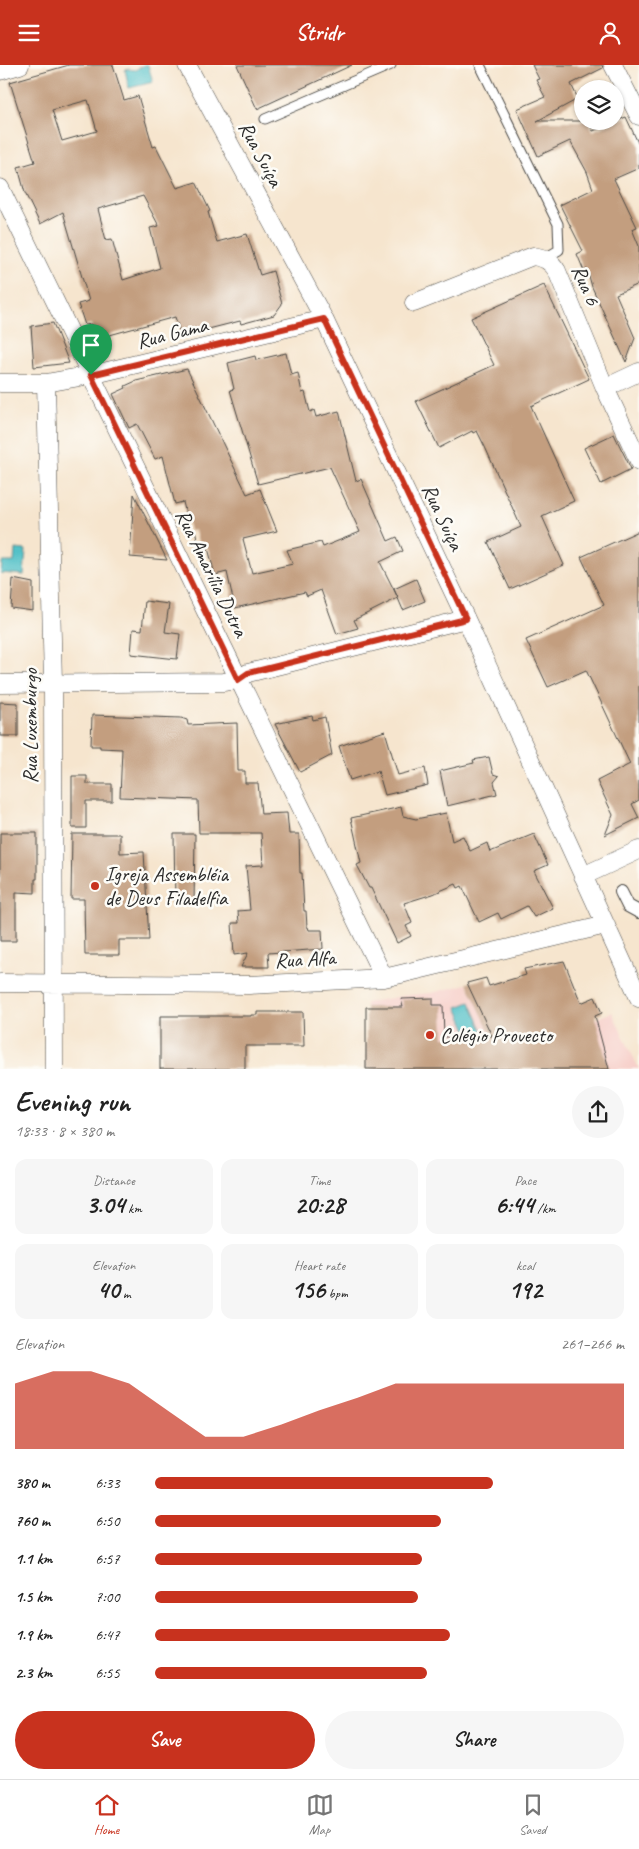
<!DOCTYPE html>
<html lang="en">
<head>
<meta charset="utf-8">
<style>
	:root { --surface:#fff; --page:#f6f6f6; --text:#222; --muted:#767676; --line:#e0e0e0; --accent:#c8321e }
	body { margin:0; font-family:Caveat,sans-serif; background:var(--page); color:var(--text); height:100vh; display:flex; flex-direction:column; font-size:19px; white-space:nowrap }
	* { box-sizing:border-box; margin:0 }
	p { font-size:16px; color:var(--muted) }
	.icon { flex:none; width:28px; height:28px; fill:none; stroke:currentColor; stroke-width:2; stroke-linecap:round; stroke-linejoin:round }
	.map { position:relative; height:1004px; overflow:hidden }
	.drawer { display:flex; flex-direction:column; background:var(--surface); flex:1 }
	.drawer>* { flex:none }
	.fabs { position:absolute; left:574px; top:15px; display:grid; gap:10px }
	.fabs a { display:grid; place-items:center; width:50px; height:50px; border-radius:50%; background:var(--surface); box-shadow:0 1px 4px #0004; font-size:25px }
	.pin { position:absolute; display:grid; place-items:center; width:42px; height:42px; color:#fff; margin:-51px -21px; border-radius:50% 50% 50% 0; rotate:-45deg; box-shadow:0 0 5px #0007 }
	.pin .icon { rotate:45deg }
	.round { display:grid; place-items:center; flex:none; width:52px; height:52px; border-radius:26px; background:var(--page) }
	.headline { display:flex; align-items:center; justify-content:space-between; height:85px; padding:0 15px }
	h1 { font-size:28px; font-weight:600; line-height:38px }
	.stats { display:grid; grid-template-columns:repeat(3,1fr); gap:8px; height:85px; padding:5px 15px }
	.stats div { display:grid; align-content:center; border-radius:12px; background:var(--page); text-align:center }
	.stats b { font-size:25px; font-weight:600 }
	.stats small { font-size:14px; font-weight:400 }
	.stats p { font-size:14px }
	.chart { height:140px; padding:10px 15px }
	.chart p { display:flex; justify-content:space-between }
	.chart svg { width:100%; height:90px; margin-top:5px; fill:var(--accent); opacity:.7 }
	.action { display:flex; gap:10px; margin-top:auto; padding:10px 15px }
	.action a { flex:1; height:58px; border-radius:30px; background:var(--accent); color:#fff; font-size:20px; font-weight:600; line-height:58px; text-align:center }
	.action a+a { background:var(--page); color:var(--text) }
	ul { padding:0 15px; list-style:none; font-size:16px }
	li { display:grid; grid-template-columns:80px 60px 1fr; align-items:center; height:38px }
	li i { height:12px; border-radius:6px; background:var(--accent) }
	header { display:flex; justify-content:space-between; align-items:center; height:65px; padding:0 15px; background:var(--accent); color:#fff; font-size:22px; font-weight:600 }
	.dock { display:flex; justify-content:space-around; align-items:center; height:70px; border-top:1px solid var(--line); background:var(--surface); font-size:14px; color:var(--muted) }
	.dock a { display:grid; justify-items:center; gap:2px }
	.dock .active { color:var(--accent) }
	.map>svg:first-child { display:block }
</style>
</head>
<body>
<header><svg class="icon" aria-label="menu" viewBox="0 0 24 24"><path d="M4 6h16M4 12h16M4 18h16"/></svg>Stridr<svg class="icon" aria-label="person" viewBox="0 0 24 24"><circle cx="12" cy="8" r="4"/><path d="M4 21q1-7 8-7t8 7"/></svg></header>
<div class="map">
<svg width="639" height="1004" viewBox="0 0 639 1004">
	<rect width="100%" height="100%" fill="#fdfcf7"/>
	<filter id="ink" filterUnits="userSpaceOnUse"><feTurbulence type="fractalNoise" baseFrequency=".02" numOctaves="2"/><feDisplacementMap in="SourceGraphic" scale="10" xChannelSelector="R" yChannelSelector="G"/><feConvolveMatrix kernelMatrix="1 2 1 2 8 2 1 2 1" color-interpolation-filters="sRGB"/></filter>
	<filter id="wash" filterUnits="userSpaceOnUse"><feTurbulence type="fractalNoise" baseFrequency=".0096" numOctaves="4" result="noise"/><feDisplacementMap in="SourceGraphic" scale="20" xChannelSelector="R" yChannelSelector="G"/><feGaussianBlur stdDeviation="1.12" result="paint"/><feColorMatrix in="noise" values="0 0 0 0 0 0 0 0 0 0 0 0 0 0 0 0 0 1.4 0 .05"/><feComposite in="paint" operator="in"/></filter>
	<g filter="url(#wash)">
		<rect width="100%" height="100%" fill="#f6e5ce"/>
		<path fill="#f7d0ca" d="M 467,919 L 505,992 L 612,947 L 639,1004 L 366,1004 L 366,938 L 407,930 L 432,928 Z"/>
		<path fill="#53c1c7" stroke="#3f7679" d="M 144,0 L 148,0 L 153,17 L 129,23 L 125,5 L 128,4 L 135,5 Z
			M 15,484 L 26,485 L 24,510 L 1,508 L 2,497 L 14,497 Z
			M 470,937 L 484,969 L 471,974 L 457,942 Z"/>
		<g id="blocks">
			<path fill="#c39e7f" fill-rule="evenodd" d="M 69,0 L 113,0 L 124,35 L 138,31 L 153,82 L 156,81 L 177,123 L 196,117 L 210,146 L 208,147 L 217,177 L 247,169 L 260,210 L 273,206 L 282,239 L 274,250 L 241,259 L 240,256 L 181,271 L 175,252 L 95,274 L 91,259 L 85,260 L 78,239 L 89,236 L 63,147 L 40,159 L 25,128 L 18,102 L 35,97 L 10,17 ZM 88,35 L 97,66 L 62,76 L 52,45 ZM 143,131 L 159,161 L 150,163 L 160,203 L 123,215 L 112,174 L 106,175 L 98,144 Z
				M 237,0 L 352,0 L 257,44 Z
				M 532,0 L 602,0 L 603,3 L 571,19 L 578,34 L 537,56 L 589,56 L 593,66 L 626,52 L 639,80 L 639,103 L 614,114 L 637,162 L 632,164 L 639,181 L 639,219 L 616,229 L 635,273 L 626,297 L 592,222 L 587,204 L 584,206 L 577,189 L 583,186 L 560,140 L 593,124 L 587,107 L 570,76 L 538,91 L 517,44 L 545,32 L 536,15 L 539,14 Z
				M 544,220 L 589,314 L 531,341 L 574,436 L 542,451 L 564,500 L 510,524 L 488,477 L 521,462 L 485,382 L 477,366 L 473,368 L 472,366 L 439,383 L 416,336 L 494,300 L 471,253 Z
				M 53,258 L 69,298 L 34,302 L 31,261 Z
				M 286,288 L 291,310 L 298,308 L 302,328 L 305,327 L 310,347 L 314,345 L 316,352 L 339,346 L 356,416 L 361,414 L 388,476 L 397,472 L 403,486 L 380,497 L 398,533 L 354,555 L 358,563 L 337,569 L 321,525 L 307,531 L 305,527 L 235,543 L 227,507 L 215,510 L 208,483 L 200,485 L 195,465 L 190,466 L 183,437 L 175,439 L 163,391 L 155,394 L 137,359 L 129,363 L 113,329 L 126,323 L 125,321 L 136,316 L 187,304 L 247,429 L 260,424 L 277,466 L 243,474 L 252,508 L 293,499 L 287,485 L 321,477 L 323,482 L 360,467 L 330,402 L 258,419 L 230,325 L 234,324 L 228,298 L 255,291 L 256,295 Z
				M 614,369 L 631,404 L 601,419 L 584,383 Z
				M 134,429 L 167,495 L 130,492 Z
				M 639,466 L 639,735 L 632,739 L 639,753 L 605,770 L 613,750 L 597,716 L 630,699 L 586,605 L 548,622 L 526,575 L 604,540 L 581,492 Z
				M 13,514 L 33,518 L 33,546 L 11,543 Z
				M 416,514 L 425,536 L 403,545 L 394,524 Z
				M 145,536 L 169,539 L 165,567 L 180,569 L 177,594 L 131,589 L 133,564 L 142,565 Z
				M 0,637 L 18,638 L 18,671 L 0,671 Z
				M 92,650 L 181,653 L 187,655 L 188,660 L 237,658 L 238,706 L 245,706 L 245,718 L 258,718 L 261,749 L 287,748 L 289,769 L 299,769 L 300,808 L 302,808 L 304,846 L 306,846 L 307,862 L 308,862 L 309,865 L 322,865 L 323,884 L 268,888 L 269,902 L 241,902 L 248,888 L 234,890 L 232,858 L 239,858 L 238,846 L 250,845 L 246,801 L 263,800 L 261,768 L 199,768 L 198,735 L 120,732 L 122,684 L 100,683 L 100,681 L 91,681 Z
				M 312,651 L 313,655 L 325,652 L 332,690 L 300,707 L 275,659 Z
				M 385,666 L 398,710 L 425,703 L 428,720 L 385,730 L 378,706 L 350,715 L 339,681 Z
				M 489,692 L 493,709 L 499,711 L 494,717 L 497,729 L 447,741 L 440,706 L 474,698 L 473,695 Z
				M 72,711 L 87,711 L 87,719 L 112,719 L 112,736 L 86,736 L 86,763 L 72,763 Z
				M 401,742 L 403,751 L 416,754 L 446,748 L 452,776 L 463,771 L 470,786 L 487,778 L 490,787 L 534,769 L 548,800 L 534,806 L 553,843 L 534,852 L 527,841 L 501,854 L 498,848 L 479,857 L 462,821 L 458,823 L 456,819 L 433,829 L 404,838 L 412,858 L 406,861 L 411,871 L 397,878 L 371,823 L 369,823 L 357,800 L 361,798 L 351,753 Z
				M 0,768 L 37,768 L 37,814 L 35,814 L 35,828 L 16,827 L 16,876 L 0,876 Z
				M 72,769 L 120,769 L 120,788 L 144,787 L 149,875 L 119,875 L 119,890 L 85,890 L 84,834 L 71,834 Z
				M 174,769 L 195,769 L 194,838 L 175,839 Z
				M 564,896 L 581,938 L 595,932 L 602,948 L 595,951 L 609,1004 L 366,1004 L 366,942 L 403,942 L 401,934 L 433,933 L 433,940 L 443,940 L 444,972 L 492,971 L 467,918 L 486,913 L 489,921 L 526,910 L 524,904 Z
				M 257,947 L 303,947 L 304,981 L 245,981 L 245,1004 L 160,1004 L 160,951 L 251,951 L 251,950 L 257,950 Z"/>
		</g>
	</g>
	<g filter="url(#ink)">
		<use href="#blocks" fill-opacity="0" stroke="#494743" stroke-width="1"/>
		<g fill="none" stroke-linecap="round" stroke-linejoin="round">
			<defs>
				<path id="service" d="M 480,0 L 558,159 L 559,185 L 545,193
					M 265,54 L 391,0"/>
				<path id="pedestrian" d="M 621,827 L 628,841 L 639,847"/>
				<path id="minor" d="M 187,0 L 324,254 L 466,554 L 639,933
					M 613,0 L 639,51
					M 0,6 L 20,0
					M 0,123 L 384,913
					M 414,238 L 533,191 C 545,193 551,196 557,206 L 605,323 L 639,396
					M 0,318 L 46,318 L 91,310 L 324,254
					M 46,318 L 53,618 L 54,1004
					M 605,323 L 639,307
					M 0,619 L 223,617 L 238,615 L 248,608 L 466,554
					M 583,811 L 639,785
					M 0,918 L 249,920 L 384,913 L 606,860"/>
			</defs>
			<use href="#service" stroke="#494743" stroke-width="11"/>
			<use href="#pedestrian" stroke="#494743" stroke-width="14"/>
			<use href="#minor" stroke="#494743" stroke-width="19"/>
			<use href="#service" stroke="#fff" stroke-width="9"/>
			<use href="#pedestrian" stroke="#fff" stroke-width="12"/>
			<use href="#minor" stroke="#fff" stroke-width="18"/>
		</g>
	</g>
	<g fill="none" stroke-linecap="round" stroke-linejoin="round" filter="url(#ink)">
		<defs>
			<path id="route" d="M 324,254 L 466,554 L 248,608 L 238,615 L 91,310 Z"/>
		</defs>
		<use href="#route" stroke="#fff" stroke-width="10"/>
		<use href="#route" stroke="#c8321e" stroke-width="6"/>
	</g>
	<g fill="#c8321e" stroke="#fdfcf7" stroke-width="2">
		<circle cx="95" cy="821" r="5"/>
		<circle cx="430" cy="970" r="5"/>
	</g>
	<g text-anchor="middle" stroke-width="5" stroke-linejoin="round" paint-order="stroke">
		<g font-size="21" fill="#2b2b2b" stroke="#fdfcf7">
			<text transform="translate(261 89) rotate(62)" y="7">Rua Suíça</text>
			<text transform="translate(586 220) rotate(67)" y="7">Rua 6</text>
			<text transform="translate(172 268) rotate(-14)" y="7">Rua Gama</text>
			<text transform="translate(443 452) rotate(65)" y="7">Rua Suíça</text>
			<text transform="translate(212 508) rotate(64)" y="7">Rua Amarília Dutra</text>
			<text transform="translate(30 661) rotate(-90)" y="7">Rua Luxemburgo</text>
			<text transform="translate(305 894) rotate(-3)" y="7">Rua Alfa</text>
		</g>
		<g font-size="21" fill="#2b2b2b" stroke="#fdfcf7" text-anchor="start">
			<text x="105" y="816">Igreja Assembléia<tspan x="105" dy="24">de Deus Filadelfia</tspan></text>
			<text x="440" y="977">Colégio Provecto</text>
		</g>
	</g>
</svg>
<div class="fabs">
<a><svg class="icon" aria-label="layers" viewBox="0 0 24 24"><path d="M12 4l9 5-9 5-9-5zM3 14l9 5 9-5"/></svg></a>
</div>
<div class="pin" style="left:91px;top:310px;background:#1e9e55"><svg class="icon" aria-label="arrive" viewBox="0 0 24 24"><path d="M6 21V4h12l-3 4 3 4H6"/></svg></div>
</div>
<section class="drawer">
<div class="headline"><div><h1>Evening run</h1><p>18:33 · 8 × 380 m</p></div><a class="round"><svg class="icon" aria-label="share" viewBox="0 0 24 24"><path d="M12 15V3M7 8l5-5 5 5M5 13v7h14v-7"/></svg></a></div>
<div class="stats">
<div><p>Distance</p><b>3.04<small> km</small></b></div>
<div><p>Time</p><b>20:28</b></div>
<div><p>Pace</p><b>6:44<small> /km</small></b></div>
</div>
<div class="stats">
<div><p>Elevation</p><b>40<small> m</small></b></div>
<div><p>Heart rate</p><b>156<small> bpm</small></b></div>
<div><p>kcal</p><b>192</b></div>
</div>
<div class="chart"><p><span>Elevation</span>261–266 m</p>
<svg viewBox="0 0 160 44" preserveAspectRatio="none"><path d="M0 44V12L10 6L20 6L30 12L40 25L50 38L60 38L70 32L80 25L90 19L100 12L110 12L120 12L130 12L140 12L150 12L160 12V44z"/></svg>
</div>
<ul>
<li><b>380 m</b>6:33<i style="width:72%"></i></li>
<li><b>760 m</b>6:50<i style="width:61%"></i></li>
<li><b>1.1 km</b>6:57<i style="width:57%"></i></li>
<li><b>1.5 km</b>7:00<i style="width:56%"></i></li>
<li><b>1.9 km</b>6:47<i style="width:63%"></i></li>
<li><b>2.3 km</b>6:55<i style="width:58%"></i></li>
</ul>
<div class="action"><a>Save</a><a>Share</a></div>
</section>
<nav class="dock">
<a class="active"><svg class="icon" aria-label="home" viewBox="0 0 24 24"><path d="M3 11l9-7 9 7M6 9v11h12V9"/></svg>Home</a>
<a><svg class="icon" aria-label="map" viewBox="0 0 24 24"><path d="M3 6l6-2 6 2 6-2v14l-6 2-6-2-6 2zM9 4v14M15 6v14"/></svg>Map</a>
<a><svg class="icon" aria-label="saved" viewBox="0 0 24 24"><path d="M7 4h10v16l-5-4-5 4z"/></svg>Saved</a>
</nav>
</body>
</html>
